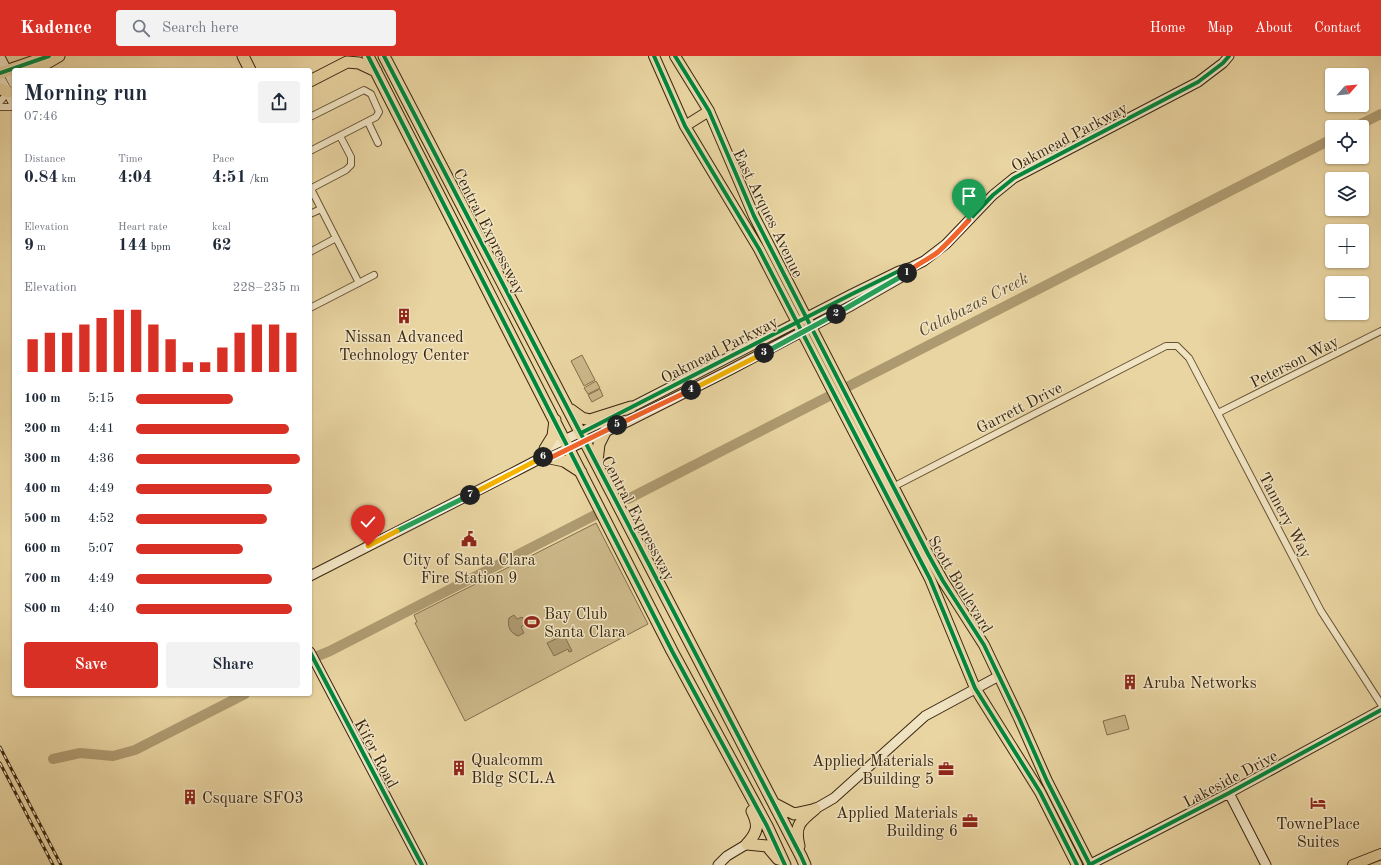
<!DOCTYPE html>
<html lang="en">
<head>
<meta charset="utf-8">
<style>
	:root { --surface:#fff; --page:#f2f2f3; --text:#1f2937; --muted:#747a83; --accent:#d93025 }
	body { margin:0; font-family:"Old Standard TT",serif; background:var(--page); color:var(--text); height:100vh; display:flex; flex-direction:column; font-size:15px; white-space:nowrap }
	* { box-sizing:border-box; margin:0 }
	p { font-size:13px; color:var(--muted) }
	.icon { flex:none; width:22px; height:22px; fill:none; stroke:currentColor; stroke-width:2; stroke-linecap:round; stroke-linejoin:round }
	.map { position:relative; flex:1; overflow:hidden }
	.sheet { position:absolute; left:12px; top:12px; width:300px; height:628px; display:flex; flex-direction:column; background:var(--surface); border-radius:4px; box-shadow:0 1px 3px #0004 }
	.sheet>* { flex:none }
	.needle { width:26px; rotate:63deg }
	.tools { position:absolute; left:1325px; top:12px; display:grid; gap:8px }
	.tools a { display:grid; place-items:center; width:44px; height:44px; border-radius:4px; background:var(--surface); box-shadow:0 1px 3px #0004; font-size:20px }
	.pin { position:absolute; display:grid; place-items:center; width:34px; height:34px; color:#fff; margin:-41px -17px; border-radius:50% 50% 50% 0; rotate:-45deg; box-shadow:0 0 4px #0007 }
	.pin .icon { rotate:45deg }
	.km { position:absolute; width:20px; height:20px; margin:-10px; border-radius:50%; background:#222; color:#fff; font-size:11px; line-height:20px; text-align:center }
	.round { display:grid; place-items:center; flex:none; width:42px; height:42px; border-radius:4px; background:var(--page) }
	.head { display:flex; align-items:center; justify-content:space-between; height:68px; padding:0 12px }
	h1 { font-size:22px; font-weight:700; line-height:30px }
	.metrics { display:grid; grid-template-columns:repeat(3,1fr); gap:6px; height:68px; padding:4px 12px }
	.metrics div { display:grid; align-content:center }
	.metrics b { font-size:17px; font-weight:700 }
	.metrics small { font-size:11px; font-weight:400 }
	.metrics p { font-size:11px }
	.chart { height:112px; padding:8px 12px }
	.chart p { display:flex; justify-content:space-between }
	.chart svg { width:100%; height:72px; margin-top:4px; stroke:var(--accent); stroke-width:6 }
	.button { display:flex; gap:8px; margin-top:auto; padding:8px 12px }
	.button a { flex:1; height:46px; border-radius:4px; background:var(--accent); color:#fff; font-size:16px; font-weight:700; line-height:46px; text-align:center }
	.button a+a { background:var(--page); color:var(--text) }
	ul { padding:0 12px; list-style:none; font-size:13px }
	li { display:grid; grid-template-columns:64px 48px 1fr; align-items:center; height:30px }
	li i { height:10px; border-radius:5px; background:var(--accent) }
	header { display:flex; align-items:center; gap:24px; box-sizing:border-box; height:56px; padding:0 20px; background:var(--accent); color:#fff }
	header strong { font-size:19px }
	nav { display:flex; gap:22px; margin-inline-start:auto; font-size:14px }
	.search { width:280px; height:36px; background:var(--page); display:flex; align-items:center; gap:10px; box-sizing:border-box; padding:0 14px; border-radius:4px; color:var(--muted); font-size:15px }
	.map>svg:first-child { display:block }
</style>
</head>
<body>
<header>
<strong>Kadence</strong>
<div class="search"><svg class="icon" aria-label="search" viewBox="0 0 24 24"><circle cx="10" cy="10" r="6"/><path d="M15 15l6 6"/></svg>Search here</div>
<nav><a>Home</a><a>Map</a><a>About</a><a>Contact</a></nav>
</header>
<div class="map">
<svg width="1381" height="809" viewBox="0 0 1381 809">
	<rect width="100%" height="100%" fill="#e9d5a2"/>
	<filter id="stains"><feTurbulence type="fractalNoise" baseFrequency=".005" numOctaves="4"/><feColorMatrix values="0 0 0 0 .2 0 0 0 0 .09 0 0 0 0 .02 0 0 0 .5 -.17"/></filter>
	<radialGradient id="worn" r=".72"><stop offset=".6" stop-color="#630" stop-opacity="0"/><stop offset="1" stop-color="#630" stop-opacity=".3"/></radialGradient>
	<path fill="#cbb789" stroke="#826e4c" d="M 582,299 L 595,324 L 584,330 L 571,305 Z
		M 596,325 L 600,332 L 588,338 L 584,332 Z
		M 600,333 L 603,340 L 592,346 L 588,339 Z
		M 596,467 L 648,568 L 465,665 L 415,567 L 417,566 L 414,559 Z
		M 1125,659 L 1129,673 L 1107,679 L 1103,665 Z"/>
	<path fill="#ae9a70" stroke="#806c4a" d="M 514,559 L 517,563 L 522,561 L 526,567 L 521,571 L 524,577 L 518,580 C 510,577 507,570 509,562 Z
		M 564,579 L 572,595 L 569,596 L 568,593 L 554,600 L 547,587 Z"/>
	<g fill="none" stroke-linecap="round" stroke-linejoin="round">
		<path stroke="#ae9a70" stroke-width="10" d="M 1355,71 L 1381,58
			M 628,443 L 1332,83
			M 310,603 L 330,595 L 597,458
			M 53,703 L 80,697 L 113,700 L 135,694 L 245,638"/>
		<defs>
			<path id="street" d="M 0,46 L 8,36
				M 0,51 L 14,51
				M 310,61 L 364,34 L 371,38 L 379,56 L 376,61 L 310,95
				M 368,66 L 378,87
				M 310,131 L 359,227
				M 310,133 L 346,114 L 351,109 L 351,101 L 340,80
				M 310,158 L 321,153
				M 310,196 L 336,182
				M 310,252 L 374,219
				M 1218,357 L 1381,275
				M 891,432 L 1166,290 L 1177,290 L 1189,302 L 1321,555 L 1381,648"/>
			<path id="secondary" d="M 0,1 L 14,28
				M 0,22 L 14,48
				M 626,354 L 852,238 L 899,215 L 912,211 L 924,205 L 946,188 L 993,139 L 1014,122 L 1198,26 L 1223,7 L 1229,0
				M 548,402 L 627,366 L 730,314 L 849,251 L 905,219 L 912,211
				M 310,520 L 520,413 L 543,401 L 545,393 L 615,360
				M 310,596 L 422,809
				M 1229,737 L 1266,809
				M 815,753 L 834,742 L 925,660 L 999,620
				M 718,809 L 727,800 L 747,788
				M 1089,809 L 1229,737 L 1381,654"/>
			<path id="primary" d="M 654,0 L 685,70 L 759,193 L 930,523 L 975,632 L 1040,736 L 1077,809
				M 675,0 L 709,55 L 754,160 L 928,498 L 943,525 L 984,589 L 1019,662 L 1047,725 L 1090,809
				M 685,70 L 709,55
				M 1353,809 L 1381,798"/>
			<path id="highway" d="M 243,0 L 250,14
				M 368,0 L 672,595 L 767,770 L 785,809
				M 384,0 L 801,800 L 805,809
				M 347,6 L 359,7 L 376,15
				M 35,14 L 59,0
				M 0,17 L 49,0
				M 310,25 L 347,6
				M 0,33 L 8,36
				M 571,354 L 582,362 L 590,364 L 631,351
				M 545,393 L 553,380 L 555,364
				M 550,402 L 564,405 L 581,416
				M 597,406 L 599,388 L 606,374
				M 775,748 L 794,758 L 812,754
				M 747,788 C 758,776 759,769 752,755
				M 747,788 L 767,790 L 778,803
				M 799,790 C 794,770 800,765 815,753"/>
		</defs>
		<use href="#street" stroke="#665234" stroke-width="8"/>
		<use href="#secondary" stroke="#3a2610" stroke-width="11"/>
		<use href="#primary" stroke="#3a2610" stroke-width="12"/>
		<use href="#highway" stroke="#3a2610" stroke-width="13"/>
		<use href="#street" stroke="#f1e4c3" stroke-width="6"/>
		<use href="#secondary" stroke="#f1e4c3" stroke-width="9"/>
		<use href="#primary" stroke="#e9d5a2" stroke-width="10"/>
		<use href="#highway" stroke="#e9d5a2" stroke-width="11"/>
		<defs>
			<path id="rail" d="M 0,691 L 61,809
				M 0,707 L 53,809"/>
		</defs>
		<use href="#rail" stroke="#3a2610" stroke-width="3"/>
		<use href="#rail" stroke="#f1e4c3" stroke-width="1.5" stroke-dasharray="4.5" stroke-linecap="butt"/>
		<defs>
			<path id="cycleway" d="M 368,0 L 672,595 L 767,770 L 785,809
				M 384,0 L 801,800 L 805,809
				M 654,0 L 685,70 L 759,193 L 930,523 L 975,632 L 1040,736 L 1077,809
				M 675,0 L 709,55 L 754,160 L 928,498 L 943,525 L 984,589 L 1019,662 L 1047,725 L 1090,809
				M 0,17 L 49,0
				M 581,377 L 852,238 L 899,215 L 912,211 L 924,205 L 946,188 L 993,139 L 1014,122 L 1198,26 L 1223,7 L 1229,0
				M 585,385 L 730,314 L 849,251 L 905,219 L 912,212
				M 310,596 L 422,809
				M 1089,809 L 1229,737 L 1381,654"/>
		</defs>
		<use href="#cycleway" stroke="#f1e4c3" stroke-width="6"/>
		<use href="#cycleway" stroke="#00873e" stroke-width="4"/>
	</g>
	<g fill="none" stroke-linecap="round" stroke-linejoin="round">
		<defs>
			<path id="split-1" d="M 907,217 C 916,208 928,204 938,196 C 949,186 959,175 969,164"/>
			<path id="split-2" d="M 836,258 L 907,217"/>
			<path id="split-3" d="M 764,297 L 836,258"/>
			<path id="split-4" d="M 691,334 L 764,297"/>
			<path id="split-5" d="M 617,369 L 691,334"/>
			<path id="split-6" d="M 543,401 L 550,402 L 617,369"/>
			<path id="split-7" d="M 470,439 L 543,401"/>
			<path id="split-8" d="M 397,475 L 470,439"/>
			<path id="split-9" d="M 368,490 L 397,475"/>
		</defs>
		<use href="#split-1" stroke="#fff" stroke-width="8"/>
		<use href="#split-2" stroke="#fff" stroke-width="8"/>
		<use href="#split-3" stroke="#fff" stroke-width="8"/>
		<use href="#split-4" stroke="#fff" stroke-width="8"/>
		<use href="#split-5" stroke="#fff" stroke-width="8"/>
		<use href="#split-6" stroke="#fff" stroke-width="8"/>
		<use href="#split-7" stroke="#fff" stroke-width="8"/>
		<use href="#split-8" stroke="#fff" stroke-width="8"/>
		<use href="#split-9" stroke="#fff" stroke-width="8"/>
		<use href="#split-1" stroke="#f0652b" stroke-width="5"/>
		<use href="#split-2" stroke="#22a559" stroke-width="5"/>
		<use href="#split-3" stroke="#22a559" stroke-width="5"/>
		<use href="#split-4" stroke="#f5b400" stroke-width="5"/>
		<use href="#split-5" stroke="#f0652b" stroke-width="5"/>
		<use href="#split-6" stroke="#f0652b" stroke-width="5"/>
		<use href="#split-7" stroke="#f5b400" stroke-width="5"/>
		<use href="#split-8" stroke="#22a559" stroke-width="5"/>
		<use href="#split-9" stroke="#f5b400" stroke-width="5"/>
	</g>
	<defs>
		<symbol id="building-bare" viewBox="-9 -9 18 18"><path d="M-4-6H4V6H1V3H-1V6H-4ZM-2.5-4.3h1.7v1.8h-1.7ZM.8-4.3h1.7v1.8H.8ZM-2.5-1h1.7V.8h-1.7ZM.8-1h1.7V.8H.8Z" fill="#8f2418" stroke="#f1e4c3" stroke-width="2.5" paint-order="stroke"/></symbol>
		<symbol id="civic-bare" viewBox="-9 -9 18 18"><path d="M-.6-6.5H3V-4.5H.6V-3L4-1V1h2V6H-6V1h2V-1L-.6-3ZM-1.2 2.5V6h2.4V2.5Z" fill="#8f2418" stroke="#f1e4c3" stroke-width="2.5" paint-order="stroke"/></symbol>
		<symbol id="stadium-bare" viewBox="-9 -9 18 18"><path d="M0-5a6.5 5 0 1 0 0 10a6.5 5 0 1 0 0-10ZM-3.5-1.8h7v3.6h-7Z" fill="#8f2418" stroke="#f1e4c3" stroke-width="2.5" paint-order="stroke"/></symbol>
		<symbol id="office-bare" viewBox="-9 -9 18 18"><path d="M-6-3h4V-5.5h4V-3h4V5H-6ZM-1-4.5V-3h2v-1.5ZM-6 0V1H6V0Z" fill="#8f2418" stroke="#f1e4c3" stroke-width="2.5" paint-order="stroke"/></symbol>
		<symbol id="hotel-bare" viewBox="-9 -9 18 18"><path d="M-6-4.5h1.5V1H6V5H4.5V3h-9V5H-6ZM-4 0a1.8 1.8 0 1 1 3.6 0ZM.5 0V-2.5h3Q6-2.5 6 0Z" fill="#8f2418" stroke="#f1e4c3" stroke-width="2.5" paint-order="stroke"/></symbol>
	</defs>
	<g fill-rule="evenodd">
		<use href="#building-bare" x="393" y="249" width="22" height="22"/>
		<use href="#civic-bare" x="458" y="472" width="22" height="22"/>
		<use href="#stadium-bare" x="521" y="555" width="22" height="22"/>
		<use href="#building-bare" x="1119" y="615" width="22" height="22"/>
		<use href="#building-bare" x="448" y="701" width="22" height="22"/>
		<use href="#office-bare" x="935" y="702" width="22" height="22"/>
		<use href="#building-bare" x="179" y="730" width="22" height="22"/>
		<use href="#hotel-bare" x="1307" y="736" width="22" height="22"/>
		<use href="#office-bare" x="959" y="754" width="22" height="22"/>
	</g>
	<g text-anchor="middle" stroke-width="3" stroke-linejoin="round" paint-order="stroke">
		<g font-size="16" fill="#3a2610" stroke="#f1e4c3">
			<text transform="translate(1069 80) rotate(-28)" y="6">Oakmead Parkway</text>
			<text transform="translate(769 157) rotate(64)" y="6">East Arques Avenue</text>
			<text transform="translate(490 175) rotate(63)" y="6">Central Expressway</text>
			<text transform="translate(719 293) rotate(-27)" y="6">Oakmead Parkway</text>
			<text transform="translate(1294 305) rotate(-27)" y="6">Peterson Way</text>
			<text transform="translate(1019 351) rotate(-27)" y="6">Garrett Drive</text>
			<text transform="translate(1286 459) rotate(62)" y="6">Tannery Way</text>
			<text transform="translate(639 462) rotate(62)" y="6">Central Expressway</text>
			<text transform="translate(961 528) rotate(59)" y="6">Scott Boulevard</text>
			<text transform="translate(377 697) rotate(62)" y="6">Kifer Road</text>
			<text transform="translate(1230 722) rotate(-28)" y="6">Lakeside Drive</text>
		</g>
		<g font-size="16" fill="#3a2610" stroke="#f1e4c3" text-anchor="start">
			<text x="404" y="286" text-anchor="middle">Nissan Advanced<tspan x="404" dy="18">Technology Center</tspan></text>
			<text x="469" y="509" text-anchor="middle">City of Santa Clara<tspan x="469" dy="18">Fire Station 9</tspan></text>
			<text x="544" y="563">Bay Club<tspan x="544" dy="18">Santa Clara</tspan></text>
			<text x="1142" y="632">Aruba Networks</text>
			<text x="471" y="709">Qualcomm<tspan x="471" dy="18">Bldg SCL.A</tspan></text>
			<text x="934" y="710" text-anchor="end">Applied Materials<tspan x="934" dy="18">Building 5</tspan></text>
			<text x="202" y="747">Csquare SFO3</text>
			<text x="958" y="762" text-anchor="end">Applied Materials<tspan x="958" dy="18">Building 6</tspan></text>
			<text x="1318" y="773" text-anchor="middle">TownePlace<tspan x="1318" dy="18">Suites</tspan></text>
		</g>
		<g font-size="17" font-style="italic" fill="#5d492d" stroke="#f1e4c3">
			<text transform="translate(973 248) rotate(-27)" y="6">Calabazas Creek</text>
		</g>
	</g>
	<rect width="100%" height="100%" filter="url(#stains)"/>
	<rect width="100%" height="100%" fill="url(#worn)"/>
</svg>
<div class="tools">
<a><svg class="needle" viewBox="-14 -14 28 28"><path d="M0-13l5 13h-10z" fill="#e53935"/><path d="M0 13l5-13h-10z" fill="#747a83"/></svg></a>
<a><svg class="icon" aria-label="locate" viewBox="0 0 24 24"><circle cx="12" cy="12" r="6"/><path d="M12 2v4M12 18v4M2 12h4M18 12h4"/></svg></a>
<a><svg class="icon" aria-label="layers" viewBox="0 0 24 24"><path d="M12 4l9 5-9 5-9-5zM3 14l9 5 9-5"/></svg></a>
<a>+</a>
<a>−</a>
</div>
<div class="pin" style="left:969px;top:164px;background:#1e9e55"><svg class="icon" aria-label="arrive" viewBox="0 0 24 24"><path d="M6 21V4h12l-3 4 3 4H6"/></svg></div>
<div class="pin" style="left:368px;top:490px;background:#d93025"><svg class="icon" aria-label="check" viewBox="0 0 24 24"><path d="M5 12l5 5 9-10"/></svg></div>
<b class="km" style="left:907px;top:217px">1</b>
<b class="km" style="left:836px;top:258px">2</b>
<b class="km" style="left:764px;top:297px">3</b>
<b class="km" style="left:691px;top:334px">4</b>
<b class="km" style="left:617px;top:369px">5</b>
<b class="km" style="left:543px;top:401px">6</b>
<b class="km" style="left:470px;top:439px">7</b>
<section class="sheet">
<div class="head"><div><h1>Morning run</h1><p>07:46</p></div><a class="round"><svg class="icon" aria-label="share" viewBox="0 0 24 24"><path d="M12 15V3M7 8l5-5 5 5M5 13v7h14v-7"/></svg></a></div>
<div class="metrics">
<div><p>Distance</p><b>0.84<small> km</small></b></div>
<div><p>Time</p><b>4:04</b></div>
<div><p>Pace</p><b>4:51<small> /km</small></b></div>
</div>
<div class="metrics">
<div><p>Elevation</p><b>9<small> m</small></b></div>
<div><p>Heart rate</p><b>144<small> bpm</small></b></div>
<div><p>kcal</p><b>62</b></div>
</div>
<div class="chart"><p><span>Elevation</span>228–235 m</p>
<svg viewBox="0 0 160 44" preserveAspectRatio="none"><path d="M5 44V24M15 44V20M25 44V20M35 44V15M45 44V11M55 44V6M65 44V6M75 44V15M85 44V24M95 44V38M105 44V38M115 44V29M125 44V20M135 44V15M145 44V15M155 44V20"/></svg>
</div>
<ul>
<li><b>100 m</b>5:15<i style="width:59%"></i></li>
<li><b>200 m</b>4:41<i style="width:93%"></i></li>
<li><b>300 m</b>4:36<i style="width:100%"></i></li>
<li><b>400 m</b>4:49<i style="width:83%"></i></li>
<li><b>500 m</b>4:52<i style="width:80%"></i></li>
<li><b>600 m</b>5:07<i style="width:65%"></i></li>
<li><b>700 m</b>4:49<i style="width:83%"></i></li>
<li><b>800 m</b>4:40<i style="width:95%"></i></li>
</ul>
<div class="button"><a>Save</a><a>Share</a></div>
</section>
</div>
</body>
</html>
